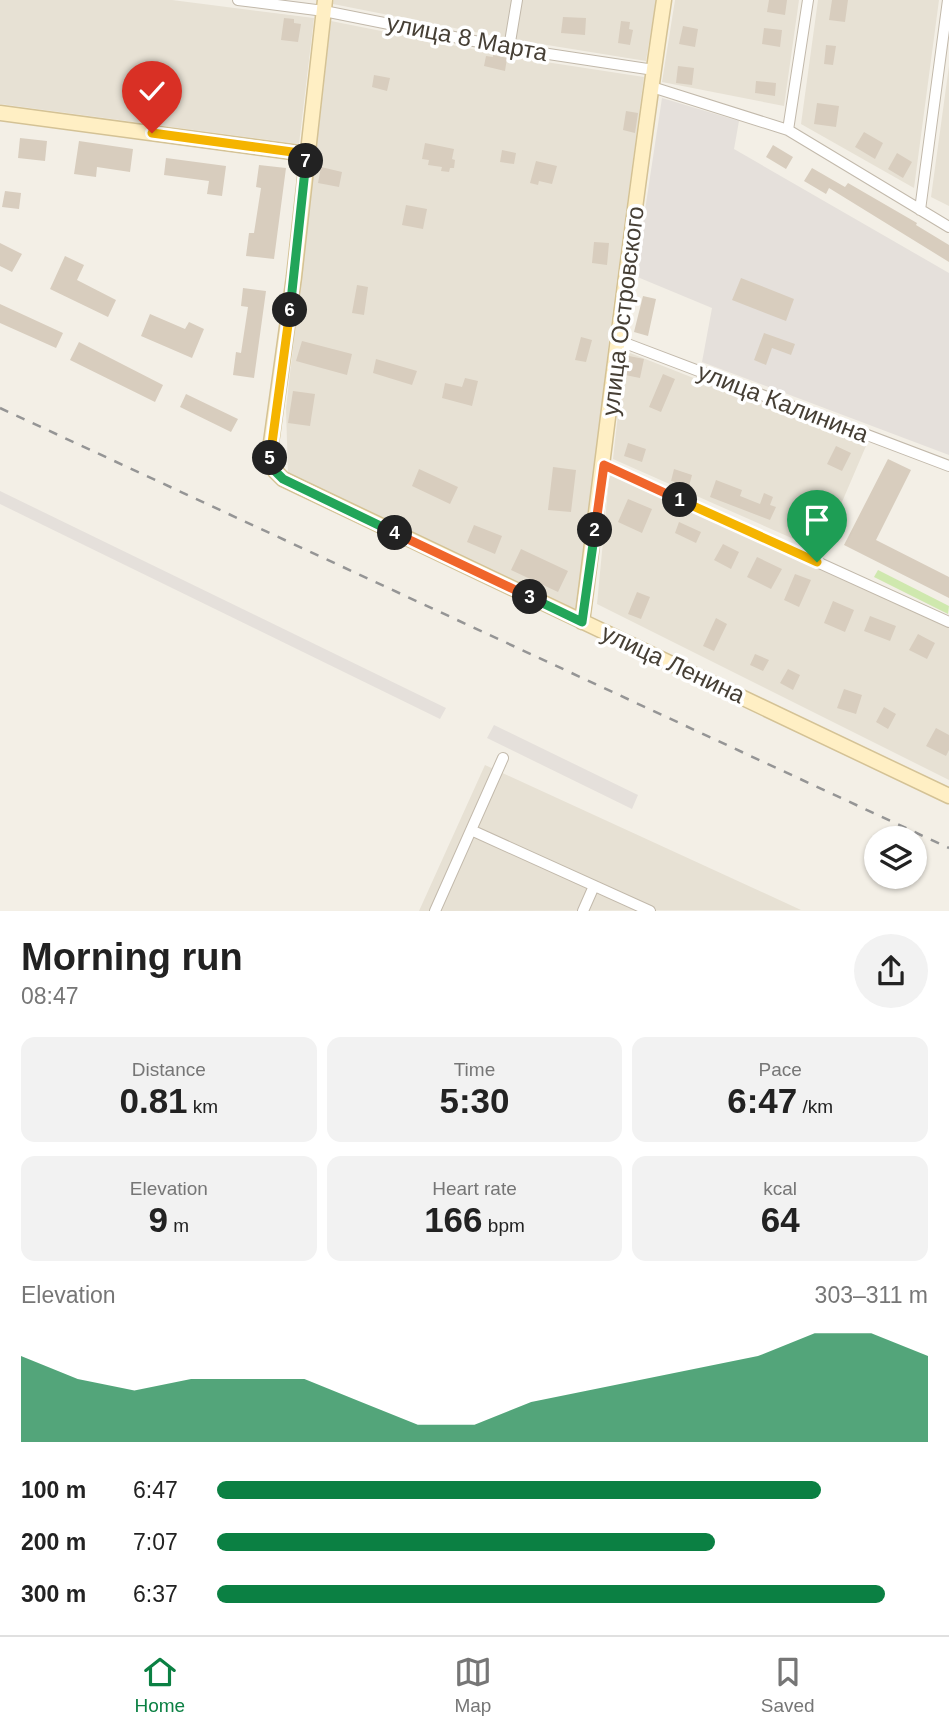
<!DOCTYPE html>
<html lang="en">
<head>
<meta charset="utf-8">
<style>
	:root { --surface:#fff; --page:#f2f2f2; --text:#222; --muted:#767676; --line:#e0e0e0; --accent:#0b8043 }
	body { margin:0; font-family:Helvetica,sans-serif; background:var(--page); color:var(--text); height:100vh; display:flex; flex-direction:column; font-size:26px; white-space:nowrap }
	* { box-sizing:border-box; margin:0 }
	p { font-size:23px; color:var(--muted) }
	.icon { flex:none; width:38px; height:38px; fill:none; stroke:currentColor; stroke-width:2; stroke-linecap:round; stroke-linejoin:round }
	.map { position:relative; height:911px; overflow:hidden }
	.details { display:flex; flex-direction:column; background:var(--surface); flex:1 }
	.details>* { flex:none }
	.controls { position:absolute; left:864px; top:826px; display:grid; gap:14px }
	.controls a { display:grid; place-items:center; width:63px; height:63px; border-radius:50%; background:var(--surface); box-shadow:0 2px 5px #0004; font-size:35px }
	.pin { position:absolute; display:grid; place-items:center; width:60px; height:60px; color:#fff; margin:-72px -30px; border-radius:50% 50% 50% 0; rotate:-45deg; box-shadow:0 0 7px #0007 }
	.pin .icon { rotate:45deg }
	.km { position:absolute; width:35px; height:35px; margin:-18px; border-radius:50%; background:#222; color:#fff; font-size:19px; line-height:35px; text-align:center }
	.round { display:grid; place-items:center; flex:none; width:74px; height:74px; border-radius:37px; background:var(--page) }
	.summary { display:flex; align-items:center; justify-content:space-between; height:119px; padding:0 21px }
	h1 { font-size:38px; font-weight:600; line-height:52px }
	.figures { display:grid; grid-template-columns:repeat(3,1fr); gap:10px; height:119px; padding:7px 21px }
	.figures div { display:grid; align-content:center; border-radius:14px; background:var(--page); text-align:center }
	.figures b { font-size:35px; font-weight:600 }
	.figures small { font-size:19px; font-weight:400 }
	.figures p { font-size:19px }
	.chart { height:196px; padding:14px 21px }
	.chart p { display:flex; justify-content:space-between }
	.chart svg { width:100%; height:126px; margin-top:7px; fill:var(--accent); opacity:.7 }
	ul { padding:0 21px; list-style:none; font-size:23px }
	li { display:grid; grid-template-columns:112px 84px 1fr; align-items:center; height:52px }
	li i { height:18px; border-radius:9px; background:var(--accent) }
	.menu { display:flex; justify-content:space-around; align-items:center; height:98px; border-top:2px solid var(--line); background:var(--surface); font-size:19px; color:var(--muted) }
	.menu a { display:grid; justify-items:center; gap:4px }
	.menu .on { color:var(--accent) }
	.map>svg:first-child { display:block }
</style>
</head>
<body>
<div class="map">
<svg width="949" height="911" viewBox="0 0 949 911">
	<rect width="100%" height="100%" fill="#f3efe6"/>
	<path fill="#e7e1d4" d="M 0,0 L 172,0 L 314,18 L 299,144 L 0,104 Z
		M 334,0 L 656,0 L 646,61 L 510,39 L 333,4 Z
		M 675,0 L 799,0 L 784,106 L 662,82 Z
		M 818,0 L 939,0 L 914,188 L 801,124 Z
		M 331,21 L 507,56 L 644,77 L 609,339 L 596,457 L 576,610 L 288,476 L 286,408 Z
		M 949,66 L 949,206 L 931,197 Z
		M 625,351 L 866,446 L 821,551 L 613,459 Z
		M 612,472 L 949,627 L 949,780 L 597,604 L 609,479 Z
		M 485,765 L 801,910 L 419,911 Z"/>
	<path fill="#e5e0db" d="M 662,98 L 739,121 L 734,149 L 949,273 L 949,455 L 702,362 L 712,308 L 635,276 Z
		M 0,491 L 446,708 L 440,719 L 0,504 Z
		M 494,725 L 638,795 L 632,809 L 487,738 Z"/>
	<path fill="#cfe8ae" d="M 878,570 L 949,606 L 948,614 L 874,577 Z"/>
	<path fill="#d8cdbe" d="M 769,0 L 787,0 L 785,15 L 767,12 Z
		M 832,0 L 848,0 L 845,22 L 829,20 Z
		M 563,17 L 586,18 L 585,35 L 561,33 Z
		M 284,18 L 294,19 L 294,23 L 301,24 L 298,42 L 281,40 Z
		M 621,21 L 630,22 L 629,29 L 633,30 L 630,45 L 618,43 Z
		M 683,26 L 698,29 L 695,47 L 679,44 Z
		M 764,28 L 782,30 L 780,47 L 762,44 Z
		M 826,45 L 836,46 L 833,65 L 824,64 Z
		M 493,55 L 507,58 L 505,71 L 484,66 L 486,56 L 493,57 Z
		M 678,66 L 694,68 L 692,85 L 676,83 Z
		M 374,75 L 390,78 L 387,91 L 372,87 Z
		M 756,81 L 776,83 L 775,96 L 755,93 Z
		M 817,103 L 839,106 L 836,127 L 814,124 Z
		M 626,111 L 638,113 L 635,133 L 623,130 Z
		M 864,132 L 883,143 L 875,159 L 855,147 Z
		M 20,138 L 47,141 L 45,161 L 18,158 Z
		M 79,141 L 133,149 L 130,172 L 97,167 L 96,177 L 74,174 Z
		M 425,143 L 454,149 L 452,159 L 455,160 L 454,168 L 450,168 L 449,172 L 441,171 L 442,167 L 428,165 L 429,160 L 422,159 Z
		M 773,145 L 793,157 L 786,169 L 766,157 Z
		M 502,150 L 516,153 L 514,164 L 500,162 Z
		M 897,153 L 912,162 L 903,178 L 888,169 Z
		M 166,158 L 226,166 L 222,196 L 207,194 L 209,181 L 164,175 Z
		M 536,161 L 557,166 L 552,184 L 539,181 L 538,185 L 530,183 Z
		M 259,165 L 286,168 L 274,259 L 246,256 L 249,233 L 254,233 L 261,188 L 256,187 Z
		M 321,167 L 342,172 L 339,187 L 318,183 Z
		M 812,168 L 845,187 L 848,183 L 917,223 L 916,225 L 949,245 L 949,262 L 829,188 L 826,194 L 804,181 Z
		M 5,191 L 21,193 L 19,209 L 2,207 Z
		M 406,205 L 427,209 L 423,229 L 402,225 Z
		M 594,242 L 609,243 L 607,265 L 592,263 Z
		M 0,243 L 22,254 L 12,272 L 0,266 Z
		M 65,256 L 84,265 L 77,280 L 116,300 L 108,317 L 50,289 Z
		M 741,278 L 794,299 L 786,321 L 732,300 Z
		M 357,285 L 368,287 L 364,315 L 352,313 Z
		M 243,288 L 266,291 L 254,378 L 233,375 L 236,352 L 241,353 L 248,307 L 241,306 Z
		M 643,296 L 656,299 L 648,336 L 634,332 Z
		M 0,304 L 63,333 L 56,348 L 0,323 Z
		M 150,314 L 185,329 L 189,322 L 204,329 L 192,358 L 141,336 Z
		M 764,333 L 795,344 L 791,355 L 772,348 L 766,365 L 754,360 Z
		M 581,337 L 592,340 L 586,362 L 575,360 Z
		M 302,341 L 352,354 L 347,375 L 296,361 Z
		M 79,342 L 163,385 L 155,402 L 70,360 Z
		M 629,356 L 644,359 L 640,378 L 625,375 Z
		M 376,359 L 417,371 L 412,385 L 373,373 Z
		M 663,374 L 675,379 L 661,412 L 649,407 Z
		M 465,378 L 478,381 L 472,406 L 442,398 L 445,383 L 462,387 Z
		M 293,391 L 315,394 L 310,426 L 288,423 Z
		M 186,394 L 238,419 L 231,432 L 180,407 Z
		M 628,443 L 646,449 L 642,462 L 624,456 Z
		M 836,446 L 851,453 L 842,471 L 827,464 Z
		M 888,459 L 911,470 L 876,540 L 949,577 L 949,598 L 844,545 Z
		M 553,467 L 576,470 L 571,512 L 548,510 Z
		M 419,469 L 458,487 L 450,504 L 412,486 Z
		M 674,469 L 692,475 L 689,486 L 671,481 Z
		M 716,480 L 742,490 L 740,496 L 760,504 L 764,493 L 773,497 L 770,505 L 776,507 L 770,520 L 710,497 Z
		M 628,499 L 652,509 L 642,533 L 618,522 Z
		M 815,503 L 833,512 L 824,530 L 806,521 Z
		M 679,522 L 701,532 L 696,543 L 675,533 Z
		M 474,525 L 502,536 L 495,554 L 467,542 Z
		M 723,544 L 739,552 L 731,569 L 714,560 Z
		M 521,549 L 568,571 L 558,592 L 511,570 Z
		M 757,557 L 782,569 L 771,589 L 747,577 Z
		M 795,574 L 811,580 L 799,607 L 784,600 Z
		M 637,592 L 650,597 L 641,619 L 628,614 Z
		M 833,601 L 854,610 L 845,632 L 824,623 Z
		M 870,616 L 896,626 L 890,641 L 864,631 Z
		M 716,618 L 727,624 L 714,651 L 703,646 Z
		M 918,634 L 935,643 L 927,659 L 909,650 Z
		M 755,654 L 769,660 L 763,671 L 750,665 Z
		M 788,669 L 800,675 L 793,690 L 780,683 Z
		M 844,689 L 862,695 L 856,714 L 837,708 Z
		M 884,707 L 896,714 L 888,729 L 876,722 Z
		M 936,728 L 949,735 L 949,750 L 946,756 L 926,746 Z"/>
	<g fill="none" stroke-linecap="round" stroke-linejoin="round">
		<defs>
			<path id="street" d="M 238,0 L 324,11 L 509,48 L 654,70
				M 509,48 L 517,0
				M 652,87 L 788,130 L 949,227
				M 788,130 L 808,0
				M 920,210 L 948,0
				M 617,340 L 949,466
				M 604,465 L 949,622
				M 471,830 L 650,911
				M 435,911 L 503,758
				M 583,911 L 594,886"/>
			<path id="secondary" d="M 325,0 L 294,277 L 269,457 L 275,471 L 283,479 L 949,796
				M 0,113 L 307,154
				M 582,622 C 609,414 633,207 664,0"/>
		</defs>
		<use href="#street" stroke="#c2b9ab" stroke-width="12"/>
		<use href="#secondary" stroke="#d4c295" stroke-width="17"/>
		<use href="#street" stroke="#fff" stroke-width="10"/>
		<use href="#secondary" stroke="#ffefc4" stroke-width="14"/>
		<path stroke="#959595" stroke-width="2.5" stroke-dasharray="9 9" stroke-linecap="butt" d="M 0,408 L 949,848"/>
	</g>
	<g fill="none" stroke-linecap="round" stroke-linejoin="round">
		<defs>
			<path id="split-1" d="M 680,500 L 817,562"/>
			<path id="split-2" d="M 595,530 L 604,465 L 680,500"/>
			<path id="split-3" d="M 530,597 L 582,622 L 595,530"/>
			<path id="split-4" d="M 395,533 L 530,597"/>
			<path id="split-5" d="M 270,458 L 275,471 L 283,479 L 395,533"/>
			<path id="split-6" d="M 270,458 L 290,310"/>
			<path id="split-7" d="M 290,310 L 306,161"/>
			<path id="split-8" d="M 152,133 L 307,154 L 306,161"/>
		</defs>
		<use href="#split-1" stroke="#fff" stroke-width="14"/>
		<use href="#split-2" stroke="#fff" stroke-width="14"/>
		<use href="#split-3" stroke="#fff" stroke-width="14"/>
		<use href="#split-4" stroke="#fff" stroke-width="14"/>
		<use href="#split-5" stroke="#fff" stroke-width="14"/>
		<use href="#split-6" stroke="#fff" stroke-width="14"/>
		<use href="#split-7" stroke="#fff" stroke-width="14"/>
		<use href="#split-8" stroke="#fff" stroke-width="14"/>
		<use href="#split-1" stroke="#f5b400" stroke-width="9"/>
		<use href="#split-2" stroke="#f0652b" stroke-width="9"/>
		<use href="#split-3" stroke="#22a559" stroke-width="9"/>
		<use href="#split-4" stroke="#f0652b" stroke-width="9"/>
		<use href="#split-5" stroke="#22a559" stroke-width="9"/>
		<use href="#split-6" stroke="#f5b400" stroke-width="9"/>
		<use href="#split-7" stroke="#22a559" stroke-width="9"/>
		<use href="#split-8" stroke="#f5b400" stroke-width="9"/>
	</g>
	<g text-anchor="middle" stroke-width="7" stroke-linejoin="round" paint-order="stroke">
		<g font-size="24" fill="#463f35" stroke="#fff">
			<text transform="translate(467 38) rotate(11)" y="8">улица 8 Марта</text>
			<text transform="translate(623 311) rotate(-83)" y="8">улица Островского</text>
			<text transform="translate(783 403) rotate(21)" y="8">улица Калинина</text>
			<text transform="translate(673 664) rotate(25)" y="8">улица Ленина</text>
		</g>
	</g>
</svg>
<div class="controls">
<a><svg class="icon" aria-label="layers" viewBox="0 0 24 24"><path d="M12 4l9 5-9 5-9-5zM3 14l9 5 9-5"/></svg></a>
</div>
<div class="pin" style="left:817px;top:562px;background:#1e9e55"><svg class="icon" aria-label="arrive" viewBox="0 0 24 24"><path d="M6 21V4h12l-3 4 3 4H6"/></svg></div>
<div class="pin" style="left:152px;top:133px;background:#d93025"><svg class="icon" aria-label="check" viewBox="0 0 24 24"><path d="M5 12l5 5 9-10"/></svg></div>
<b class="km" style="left:680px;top:500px">1</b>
<b class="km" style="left:595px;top:530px">2</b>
<b class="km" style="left:530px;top:597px">3</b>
<b class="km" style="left:395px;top:533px">4</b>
<b class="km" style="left:270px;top:458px">5</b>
<b class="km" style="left:290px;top:310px">6</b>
<b class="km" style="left:306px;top:161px">7</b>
</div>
<section class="details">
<div class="summary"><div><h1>Morning run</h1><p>08:47</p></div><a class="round"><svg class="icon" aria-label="share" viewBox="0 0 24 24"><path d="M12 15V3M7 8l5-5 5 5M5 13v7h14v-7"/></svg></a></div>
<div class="figures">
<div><p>Distance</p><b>0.81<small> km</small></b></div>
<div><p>Time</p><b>5:30</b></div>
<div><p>Pace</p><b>6:47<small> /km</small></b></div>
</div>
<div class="figures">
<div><p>Elevation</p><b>9<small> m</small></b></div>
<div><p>Heart rate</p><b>166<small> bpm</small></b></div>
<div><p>kcal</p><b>64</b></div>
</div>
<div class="chart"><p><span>Elevation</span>303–311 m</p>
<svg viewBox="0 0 160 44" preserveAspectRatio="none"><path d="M0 44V14L10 22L20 26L30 22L40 22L50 22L60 30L70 38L80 38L90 30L100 26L110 22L120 18L130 14L140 6L150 6L160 14V44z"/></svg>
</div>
<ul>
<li><b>100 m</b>6:47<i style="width:85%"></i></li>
<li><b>200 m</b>7:07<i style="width:70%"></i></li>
<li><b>300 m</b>6:37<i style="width:94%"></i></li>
</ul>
</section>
<nav class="menu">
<a class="on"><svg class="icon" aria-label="home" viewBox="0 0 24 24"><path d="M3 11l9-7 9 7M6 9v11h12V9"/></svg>Home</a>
<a><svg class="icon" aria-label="map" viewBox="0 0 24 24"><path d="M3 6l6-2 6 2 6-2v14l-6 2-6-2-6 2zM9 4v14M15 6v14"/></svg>Map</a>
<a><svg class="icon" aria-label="saved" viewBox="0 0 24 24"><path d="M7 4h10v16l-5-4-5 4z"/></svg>Saved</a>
</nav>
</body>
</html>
